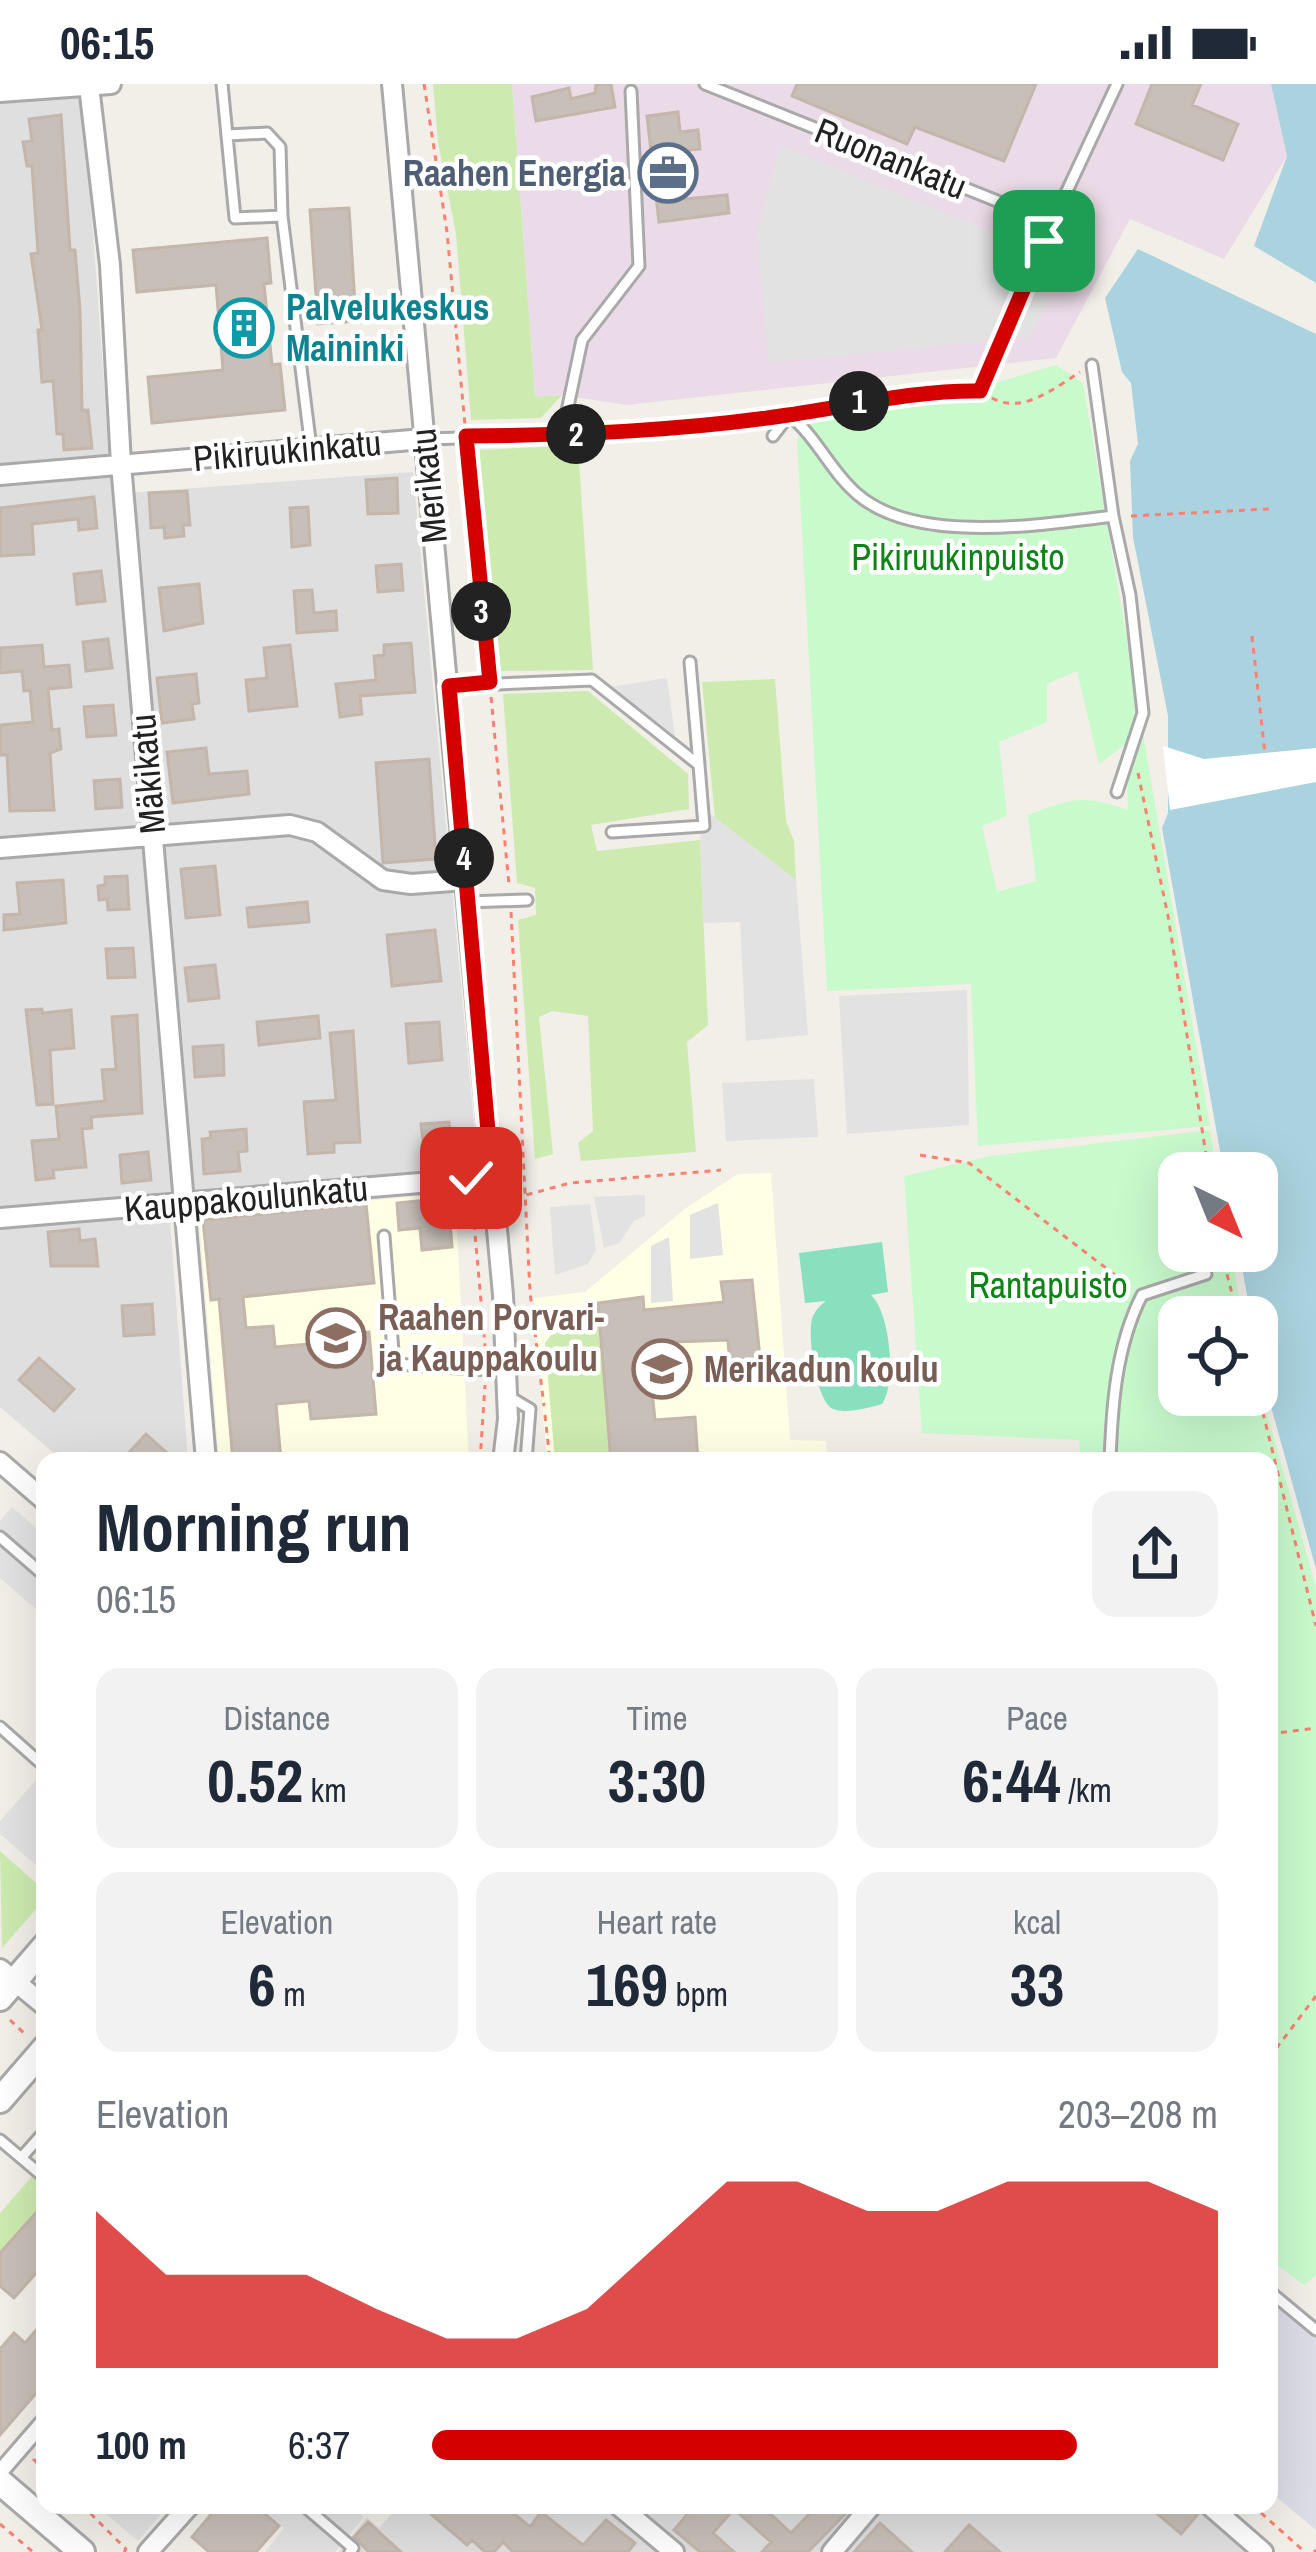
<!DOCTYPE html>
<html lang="en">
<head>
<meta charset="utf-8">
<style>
	:root { --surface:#fff; --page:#f2f2f3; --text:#1f2937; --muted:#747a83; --accent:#d40000 }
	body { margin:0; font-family:"Archivo Narrow",sans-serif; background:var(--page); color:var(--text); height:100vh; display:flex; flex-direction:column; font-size:45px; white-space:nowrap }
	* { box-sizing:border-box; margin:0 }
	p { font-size:39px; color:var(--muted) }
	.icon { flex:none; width:66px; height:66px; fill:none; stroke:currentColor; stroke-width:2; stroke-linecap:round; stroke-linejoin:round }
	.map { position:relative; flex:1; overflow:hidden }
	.sheet { position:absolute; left:36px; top:1368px; width:1242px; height:1062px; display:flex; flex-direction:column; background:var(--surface); border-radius:24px; box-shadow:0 12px 48px #0002 }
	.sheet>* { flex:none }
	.needle { width:78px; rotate:137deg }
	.buttons { position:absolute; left:1158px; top:1068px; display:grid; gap:24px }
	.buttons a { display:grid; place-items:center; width:120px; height:120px; border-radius:24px; background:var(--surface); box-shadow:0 12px 48px #0002; font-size:60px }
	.pin { position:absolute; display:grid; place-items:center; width:102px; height:102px; color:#fff; margin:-51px; border-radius:24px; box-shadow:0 6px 18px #0006 }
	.km { position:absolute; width:60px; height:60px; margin:-30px; border-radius:50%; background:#222; color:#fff; font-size:33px; line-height:60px; text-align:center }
	.round { display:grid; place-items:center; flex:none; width:126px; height:126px; border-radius:24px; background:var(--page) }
	.head { display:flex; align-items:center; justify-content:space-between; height:204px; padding:0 60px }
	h1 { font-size:66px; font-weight:700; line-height:90px }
	.figures { display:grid; grid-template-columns:repeat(3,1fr); gap:18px; height:204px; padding:12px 60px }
	.figures div { display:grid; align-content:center; border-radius:24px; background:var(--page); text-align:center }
	.figures b { font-size:60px; font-weight:700 }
	.figures small { font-size:33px; font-weight:400 }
	.figures p { font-size:33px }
	.chart { height:336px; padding:24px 60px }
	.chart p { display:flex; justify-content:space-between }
	.chart svg { width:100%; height:216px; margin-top:12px; fill:var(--accent); opacity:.7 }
	ul { padding:0 60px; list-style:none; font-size:39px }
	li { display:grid; grid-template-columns:192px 144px 1fr; align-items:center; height:90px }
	li i { height:30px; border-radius:15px; background:var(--accent) }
	.status { display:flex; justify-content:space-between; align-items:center; height:84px; padding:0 60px; background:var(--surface); direction:ltr }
	.status svg { height:33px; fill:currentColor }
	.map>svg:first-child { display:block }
</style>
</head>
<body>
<div class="status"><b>06:15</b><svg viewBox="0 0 49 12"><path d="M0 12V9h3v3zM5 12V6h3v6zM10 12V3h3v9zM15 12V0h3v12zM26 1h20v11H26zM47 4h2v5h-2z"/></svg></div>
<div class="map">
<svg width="1316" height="2468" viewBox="0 0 1316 2468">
	<rect width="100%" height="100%" fill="#f2efe9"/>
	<path fill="#e0dfdf" d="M 83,11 L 112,410 L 413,388 L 478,1083 L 168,1109 L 188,1377 L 63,1377 L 0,1323 L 0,18 Z
		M 400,2421 L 1198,2421 L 1253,2468 L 339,2468 L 367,2433 L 379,2444 Z"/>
	<path fill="#ebdbe8" d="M 512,0 L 1271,0 L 1287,72 L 1224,175 L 1130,135 L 1056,274 L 626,321 L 562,311 L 535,314 Z"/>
	<path fill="#ffffe5" d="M 771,1089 L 790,1356 L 826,1357 L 827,1377 L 547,1377 L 534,1214 L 585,1208 L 686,1124 L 738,1090 Z
		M 455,1109 L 469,1377 L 219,1377 L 199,1132 Z"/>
	<path fill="#cdebb0" d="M 433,0 L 512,0 L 535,313 L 562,311 L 541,334 L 471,336 L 456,150 L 438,58 Z
		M 578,361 L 593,586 L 501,587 L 478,366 Z
		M 775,595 L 786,737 L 794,757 L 796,796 L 715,734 L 702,598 Z
		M 588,607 L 688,690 L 689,725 L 591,741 L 597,767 L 700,756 L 708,941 L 687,958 L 696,1068 L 581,1077 L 578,1059 L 593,1047 L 588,932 L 552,927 L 539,933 L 553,1070 L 535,1075 L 518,836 L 536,831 L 535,804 L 517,799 L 503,610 Z
		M 598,1219 L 611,1377 L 555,1377 L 545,1259 L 551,1251 L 578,1240 Z
		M 0,1767 L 45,1807 L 45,1815 L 2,1864 Z
		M 35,2089 L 45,2098 L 45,2119 L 0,2169 L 0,2129 Z"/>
	<path fill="#c8facc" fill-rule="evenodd" d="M 1056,281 L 1083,299 L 1210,1042 L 978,1062 L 971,900 L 827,907 L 797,356 L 813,331 L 910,324 ZM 1077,587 L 1099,680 L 1126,660 L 1128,726 C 1082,710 1073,714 1028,731 L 1036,797 L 997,808 L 982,742 L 1007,732 L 999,658 L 1047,638 L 1047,600 Z
		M 1210,1046 L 1217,1089 L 1179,1089 L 1179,1167 L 1231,1167 L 1242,1233 L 1179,1233 L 1179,1311 L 1257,1311 L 1257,1294 L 1316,1503 L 1316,2191 L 1304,2201 L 1269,2175 L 1269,1377 L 1081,1377 L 1079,1356 L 922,1349 L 904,1092 L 991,1072 Z"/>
	<path fill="#88e0be" d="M 882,1158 L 888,1208 L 871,1211 C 890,1228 897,1299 882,1320 C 868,1324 846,1330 833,1325 C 816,1318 806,1247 813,1232 C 817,1224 820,1222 826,1217 L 805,1219 L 799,1169 Z"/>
	<path fill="#e2e2e2" d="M 780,61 L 1066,179 L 1030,253 L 769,279 L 757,151 Z
		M 667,594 L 675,652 L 611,603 Z
		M 704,725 L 796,796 L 808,951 L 746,957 L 740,838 L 703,839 L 700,756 Z
		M 967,906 L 969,1041 L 847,1050 L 839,912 Z
		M 814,995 L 818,1053 L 726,1057 L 722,999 Z
		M 645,1111 L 645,1132 L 634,1137 L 619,1159 L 604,1164 L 594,1113 Z
		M 718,1119 L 723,1171 L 690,1175 L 690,1131 Z
		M 590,1120 L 596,1166 L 588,1180 L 555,1191 L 550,1123 Z
		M 669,1153 L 673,1217 L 651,1219 L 651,1162 Z
		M 12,1423 L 45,1452 L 45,1521 L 39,1528 L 0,1494 L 0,1437 Z
		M 37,1695 L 45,1702 L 45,1789 L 0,1750 L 0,1737 Z
		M 96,2421 L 169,2421 L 138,2457 Z
		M 258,2421 L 350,2421 L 364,2433 L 335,2468 L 265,2468 L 284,2444 Z"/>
	<path fill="#dddde8" d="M 1269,2201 L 1316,2240 L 1316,2446 L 1269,2407 Z"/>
	<path fill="#aad3df" d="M 1271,0 L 1316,0 L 1316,199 L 1254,162 L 1287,72 Z
		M 1138,165 L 1316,250 L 1316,1485 L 1259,1279 L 1257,1233 L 1251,1233 L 1239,1167 L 1257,1167 L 1257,1089 L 1224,1089 L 1162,744 L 1168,729 L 1168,632 L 1133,453 L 1130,377 L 1138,360 L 1131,299 L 1122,288 L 1105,214 Z"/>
	<path fill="#fff" d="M 1163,662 L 1204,675 L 1316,664 L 1316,698 L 1170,726 Z"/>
	<path fill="#c7bfb8" stroke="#c4b6ab" stroke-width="3" d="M 596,0 L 611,0 L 615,23 L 536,37 L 532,13 L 569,4 L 571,15 L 595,9 Z
		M 797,0 L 1036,0 L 1004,77 L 915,43 L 907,60 L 792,12 Z
		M 1152,0 L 1201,0 L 1192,21 L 1238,40 L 1223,76 L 1136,40 Z
		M 678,28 L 680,48 L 698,46 L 700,65 L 681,67 L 686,115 L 727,111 L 729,129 L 659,138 L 647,32 Z
		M 61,31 L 70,166 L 75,166 L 80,226 L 82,326 L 88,326 L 92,364 L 64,366 L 63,350 L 57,350 L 53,297 L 42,298 L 38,246 L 42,246 L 31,170 L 38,169 L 32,82 L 27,82 L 23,58 L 32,57 L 29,35 Z
		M 349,124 L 356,237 L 318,240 L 310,126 Z
		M 267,154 L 271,199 L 264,200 L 272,281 L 280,280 L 285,326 L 152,339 L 148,293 L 223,286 L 216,201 L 137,208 L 133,166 Z
		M 397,394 L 398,429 L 368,430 L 366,396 Z
		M 187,407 L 190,441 L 183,441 L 184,452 L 165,454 L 164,443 L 151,444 L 149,409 Z
		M 94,413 L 97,444 L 79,446 L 78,435 L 32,440 L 34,470 L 0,472 L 0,424 Z
		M 308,423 L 310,461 L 292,463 L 290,424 Z
		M 401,480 L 403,506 L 378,508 L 376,482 Z
		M 101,487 L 105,517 L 77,520 L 74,490 Z
		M 199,500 L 203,539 L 164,547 L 159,504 Z
		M 312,506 L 314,529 L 336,527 L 337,546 L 297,549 L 294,507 Z
		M 108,555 L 112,584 L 86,587 L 83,558 Z
		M 411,559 L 415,608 L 360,612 L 362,630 L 340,633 L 336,600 L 376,596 L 374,572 L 384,571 L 384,561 Z
		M 42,561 L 44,583 L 69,581 L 71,603 L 48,605 L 52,646 L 59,645 L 61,665 L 50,669 L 54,726 L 10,727 L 7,671 L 0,671 L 0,641 L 33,638 L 30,606 L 24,607 L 22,587 L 0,589 L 0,564 Z
		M 290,561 L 297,622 L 249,627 L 246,596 L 267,594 L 264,564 Z
		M 196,590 L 199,619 L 192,620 L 194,635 L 162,639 L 157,594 Z
		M 113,621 L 116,651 L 87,653 L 84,623 Z
		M 206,664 L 209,690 L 247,687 L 249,710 L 173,719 L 167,668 Z
		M 429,675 L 436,775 L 383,779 L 376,679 Z
		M 120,695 L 122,723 L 96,725 L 94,697 Z
		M 215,782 L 220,831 L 186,834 L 181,785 Z
		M 127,792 L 129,825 L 108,826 L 107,815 L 99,816 L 98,802 L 105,801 L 105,793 Z
		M 63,796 L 66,839 L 4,846 L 4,831 L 20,830 L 17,799 Z
		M 307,818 L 309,838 L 249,843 L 247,824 Z
		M 435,846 L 441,897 L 392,902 L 387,851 Z
		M 133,864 L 135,893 L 108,894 L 106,865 Z
		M 215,881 L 219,914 L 189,917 L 185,884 Z
		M 42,925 L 43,929 L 71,926 L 74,964 L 50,966 L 53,1020 L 37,1021 L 26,926 Z
		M 137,931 L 142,1029 L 91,1033 L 92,1044 L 82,1045 L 86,1083 L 53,1086 L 54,1094 L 36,1096 L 32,1057 L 59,1055 L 56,1022 L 105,1017 L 102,986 L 116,985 L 112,933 Z
		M 318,932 L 320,954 L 259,961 L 257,938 Z
		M 439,938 L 442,976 L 409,979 L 406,940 Z
		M 353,947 L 360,1058 L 334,1059 L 334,1068 L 308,1070 L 304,1018 L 336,1016 L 330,949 Z
		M 223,961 L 224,991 L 195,993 L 193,963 Z
		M 449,1038 L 453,1071 L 425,1074 L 421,1040 Z
		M 246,1045 L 247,1067 L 238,1068 L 240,1087 L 204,1090 L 202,1055 L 211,1054 L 210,1048 Z
		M 148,1068 L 151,1096 L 122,1099 L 120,1071 Z
		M 448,1114 L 452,1163 L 422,1166 L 420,1144 L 399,1146 L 397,1119 Z
		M 366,1120 L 374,1199 L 243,1213 L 246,1244 L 273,1242 L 275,1263 L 309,1260 L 308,1253 L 369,1248 L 376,1330 L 311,1335 L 309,1317 L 276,1320 L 281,1377 L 233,1377 L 219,1215 L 211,1216 L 203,1136 Z
		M 79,1145 L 80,1157 L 95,1155 L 98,1182 L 51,1182 L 48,1148 Z
		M 752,1196 L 762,1293 L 731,1299 L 728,1256 L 647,1259 L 655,1336 L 695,1333 L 698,1377 L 611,1377 L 598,1219 L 643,1213 L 644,1226 L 724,1218 L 721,1198 Z
		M 152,1220 L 154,1250 L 124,1252 L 122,1222 Z
		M 39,1274 L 74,1305 L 54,1327 L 19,1296 Z
		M 146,1350 L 166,1368 L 158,1377 L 121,1377 Z
		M 45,2119 L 45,2179 L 14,2214 L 0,2202 L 0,2169 Z
		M 45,2236 L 45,2299 L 0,2351 L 0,2265 L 14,2249 L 25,2259 Z
		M 219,2421 L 255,2421 L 279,2442 L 256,2468 L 209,2468 L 192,2453 Z
		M 441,2421 L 504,2421 L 530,2443 L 541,2428 L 583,2461 L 606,2436 L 635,2459 L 628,2468 L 513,2468 L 503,2458 L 494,2468 L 485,2468 L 472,2456 L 467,2461 L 432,2431 Z
		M 695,2421 L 761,2421 L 791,2449 L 818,2421 L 854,2421 L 808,2468 L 762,2468 L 771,2458 L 734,2425 L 713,2449 L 734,2468 L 700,2468 L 674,2446 Z
		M 1147,2421 L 1190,2421 L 1199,2429 L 1181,2450 Z
		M 368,2438 L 401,2468 L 369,2468 L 354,2453 Z
		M 880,2439 L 912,2468 L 854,2468 Z
		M 969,2441 L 1000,2468 L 945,2468 Z"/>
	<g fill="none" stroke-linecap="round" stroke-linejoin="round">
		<defs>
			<path id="service" d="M 222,0 L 235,134 L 282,132
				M 705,0 L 1052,139 L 980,307 L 840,319 L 789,331 L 773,352
				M 228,51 L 267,49 L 280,63 L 282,132 L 311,364
				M 1052,139 L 1117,0
				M 1092,281 L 1113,432
				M 562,351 L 582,256 L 639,182 L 631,7
				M 427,355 L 562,351 L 789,331 C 817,353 830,387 857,410 C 915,461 1041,441 1113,432 L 1130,511 L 1143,629 L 1117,708
				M 690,578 L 699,681
				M 449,602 L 592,596 L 699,681 L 704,742 L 612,748
				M 466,818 L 527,816
				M 384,1152 L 394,1280 L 506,1287
				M 508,1312 L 530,1325 L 526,1377
				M 1110,1377 C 1112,1321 1116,1262 1142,1211 L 1206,1190
				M 0,1453 L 45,1492
				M 0,1643 L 45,1683
				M 45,2027 L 45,2028
				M 0,2056 L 45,2094
				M 21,2074 L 45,2047
				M 1269,2207 L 1316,2246
				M 303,2421 L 353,2464 L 350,2468"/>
			<path id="pedestrian" d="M 0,2388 L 45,2336"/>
			<path id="minor" d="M 392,0 L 503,1211 L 508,1335 L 503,1377
				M 89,2 L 110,181 L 121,380 L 206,1377
				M 0,8 L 111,0
				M 0,391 L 423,355
				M 0,764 L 290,741 L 317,748 L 383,796 L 411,800 L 466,796
				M 0,1134 L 492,1093
				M 0,1378 L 45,1417
				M 0,1885 L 45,1922
				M 618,2421 L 674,2468
				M 1209,2421 L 1263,2468
				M 148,2468 L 190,2421
				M 832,2468 L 872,2421"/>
			<path id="tertiary" d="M 0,1914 L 45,1862
				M 0,2016 L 45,1964
				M 0,2398 L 82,2468"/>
		</defs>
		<use href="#service" stroke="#a9a9a9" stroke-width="15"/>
		<use href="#pedestrian" stroke="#a9a9a9" stroke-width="20"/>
		<use href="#minor" stroke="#a9a9a9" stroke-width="24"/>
		<use href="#tertiary" stroke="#a9a9a9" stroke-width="30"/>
		<path stroke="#fa8072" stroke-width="3" stroke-dasharray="6 6" stroke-linecap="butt" d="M 424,0 L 447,148 L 465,341
			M 992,314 C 1022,331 1055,304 1080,288
			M 467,369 L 488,586
			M 1131,432 L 1269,425
			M 1252,552 L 1265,670
			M 491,613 L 509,801
			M 1138,689 L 1168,832 L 1209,1089
			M 511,828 L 530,1208 L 544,1322
			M 920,1071 L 969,1079 L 1128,1201
			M 515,1114 L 570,1099 L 721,1086
			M 472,1116 L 485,1262
			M 1221,1167 L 1238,1233
			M 1257,1305 L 1316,1542
			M 545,1331 L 550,1377
			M 480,1377 L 485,1301
			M 1269,1650 L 1316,1644
			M 10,1936 L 25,1950
			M 1269,1974 L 1316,1912
			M 33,2375 L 45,2386
			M 82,2421 L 126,2465 L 124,2468
			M 1252,2421 L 1305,2468
			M 0,2440 L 33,2468
			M 1314,2468 L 1316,2466"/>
		<use href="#service" stroke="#fff" stroke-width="9"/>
		<use href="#pedestrian" stroke="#fff" stroke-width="14"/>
		<use href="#minor" stroke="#fff" stroke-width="18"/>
		<use href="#tertiary" stroke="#fff" stroke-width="24"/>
	</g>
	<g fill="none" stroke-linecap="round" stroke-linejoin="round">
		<defs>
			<path id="route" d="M 471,1094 L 492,1093 L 449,602 L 490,598 L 466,352 C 572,351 683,347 788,331 C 852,322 914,306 980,307 L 1044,157"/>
		</defs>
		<use href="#route" stroke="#fff" stroke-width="24"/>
		<use href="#route" stroke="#d40000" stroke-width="15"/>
	</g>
	<defs>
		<symbol id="office-ring" viewBox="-11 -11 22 22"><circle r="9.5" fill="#fff" stroke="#5c6f8a" stroke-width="1.5"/><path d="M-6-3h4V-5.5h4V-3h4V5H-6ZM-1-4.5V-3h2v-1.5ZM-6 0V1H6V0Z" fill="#5c6f8a"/></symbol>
		<symbol id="building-ring" viewBox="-11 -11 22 22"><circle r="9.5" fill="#fff" stroke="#0f9aa8" stroke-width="1.5"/><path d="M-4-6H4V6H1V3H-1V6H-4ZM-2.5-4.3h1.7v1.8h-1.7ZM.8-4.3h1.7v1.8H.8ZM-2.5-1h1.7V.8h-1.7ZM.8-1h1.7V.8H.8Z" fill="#0f9aa8"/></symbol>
		<symbol id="school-ring" viewBox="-11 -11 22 22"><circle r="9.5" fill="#fff" stroke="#8d6e63" stroke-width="1.5"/><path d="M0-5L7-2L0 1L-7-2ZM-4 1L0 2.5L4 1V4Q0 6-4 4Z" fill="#8d6e63"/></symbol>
	</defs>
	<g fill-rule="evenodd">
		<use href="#office-ring" x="635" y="56" width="66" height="66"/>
		<use href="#building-ring" x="211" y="211" width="66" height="66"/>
		<use href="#school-ring" x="303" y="1221" width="66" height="66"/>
		<use href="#school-ring" x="629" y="1252" width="66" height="66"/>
	</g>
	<g text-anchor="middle" stroke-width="9" stroke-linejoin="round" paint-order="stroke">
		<g font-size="36" fill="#222" stroke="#fff">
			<text transform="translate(891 74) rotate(22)" y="13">Ruonankatu</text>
			<text transform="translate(287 366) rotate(-5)" y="13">Pikiruukinkatu</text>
			<text transform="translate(428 402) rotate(-96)" y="13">Merikatu</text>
			<text transform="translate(147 690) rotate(-95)" y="13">Mäkikatu</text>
			<text transform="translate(246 1114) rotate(-5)" y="13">Kauppakoulunkatu</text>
		</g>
		<g font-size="36" font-weight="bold" fill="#4e5e75" stroke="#fff" text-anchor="end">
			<text x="626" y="102">Raahen Energia</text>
		</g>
		<g font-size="36" font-weight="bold" fill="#0d838f" stroke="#fff" text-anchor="start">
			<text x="286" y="236">Palvelukeskus<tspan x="286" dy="41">Maininki</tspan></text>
		</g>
		<g font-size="36" fill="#0c8416" stroke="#fff">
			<text x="958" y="486">Pikiruukinpuisto</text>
			<text x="1048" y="1214">Rantapuisto</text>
		</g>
		<g font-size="36" font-weight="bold" fill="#785e54" stroke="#fff" text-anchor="start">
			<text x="378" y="1246">Raahen Porvari-<tspan x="378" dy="41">ja Kauppakoulu</tspan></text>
			<text x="704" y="1298">Merikadun koulu</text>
		</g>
	</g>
</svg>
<div class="buttons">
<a><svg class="needle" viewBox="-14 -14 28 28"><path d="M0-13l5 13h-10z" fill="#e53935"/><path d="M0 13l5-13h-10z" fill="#747a83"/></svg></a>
<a><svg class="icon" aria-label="locate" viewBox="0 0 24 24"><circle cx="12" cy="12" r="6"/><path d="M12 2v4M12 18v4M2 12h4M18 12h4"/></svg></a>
</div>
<div class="pin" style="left:1044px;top:157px;background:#1e9e55"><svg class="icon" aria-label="arrive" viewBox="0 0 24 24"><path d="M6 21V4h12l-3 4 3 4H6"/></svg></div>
<div class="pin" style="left:471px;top:1094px;background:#d93025"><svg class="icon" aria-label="check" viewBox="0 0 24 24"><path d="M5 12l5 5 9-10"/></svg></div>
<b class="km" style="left:859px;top:317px">1</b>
<b class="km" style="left:576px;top:350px">2</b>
<b class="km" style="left:481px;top:527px">3</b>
<b class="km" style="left:464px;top:774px">4</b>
<section class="sheet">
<div class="head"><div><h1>Morning run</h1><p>06:15</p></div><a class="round"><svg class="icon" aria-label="share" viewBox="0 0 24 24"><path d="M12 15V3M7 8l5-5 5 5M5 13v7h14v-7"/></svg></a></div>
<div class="figures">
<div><p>Distance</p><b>0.52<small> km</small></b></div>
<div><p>Time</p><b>3:30</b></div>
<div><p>Pace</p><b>6:44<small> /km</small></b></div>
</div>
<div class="figures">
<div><p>Elevation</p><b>6<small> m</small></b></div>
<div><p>Heart rate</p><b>169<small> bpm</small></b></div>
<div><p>kcal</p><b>33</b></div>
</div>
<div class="chart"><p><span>Elevation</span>203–208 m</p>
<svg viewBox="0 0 160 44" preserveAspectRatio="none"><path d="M0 44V12L10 25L20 25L30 25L40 32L50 38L60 38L70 32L80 19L90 6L100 6L110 12L120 12L130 6L140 6L150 6L160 12V44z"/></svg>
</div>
<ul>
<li><b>100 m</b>6:37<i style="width:82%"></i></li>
</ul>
</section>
</div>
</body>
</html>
